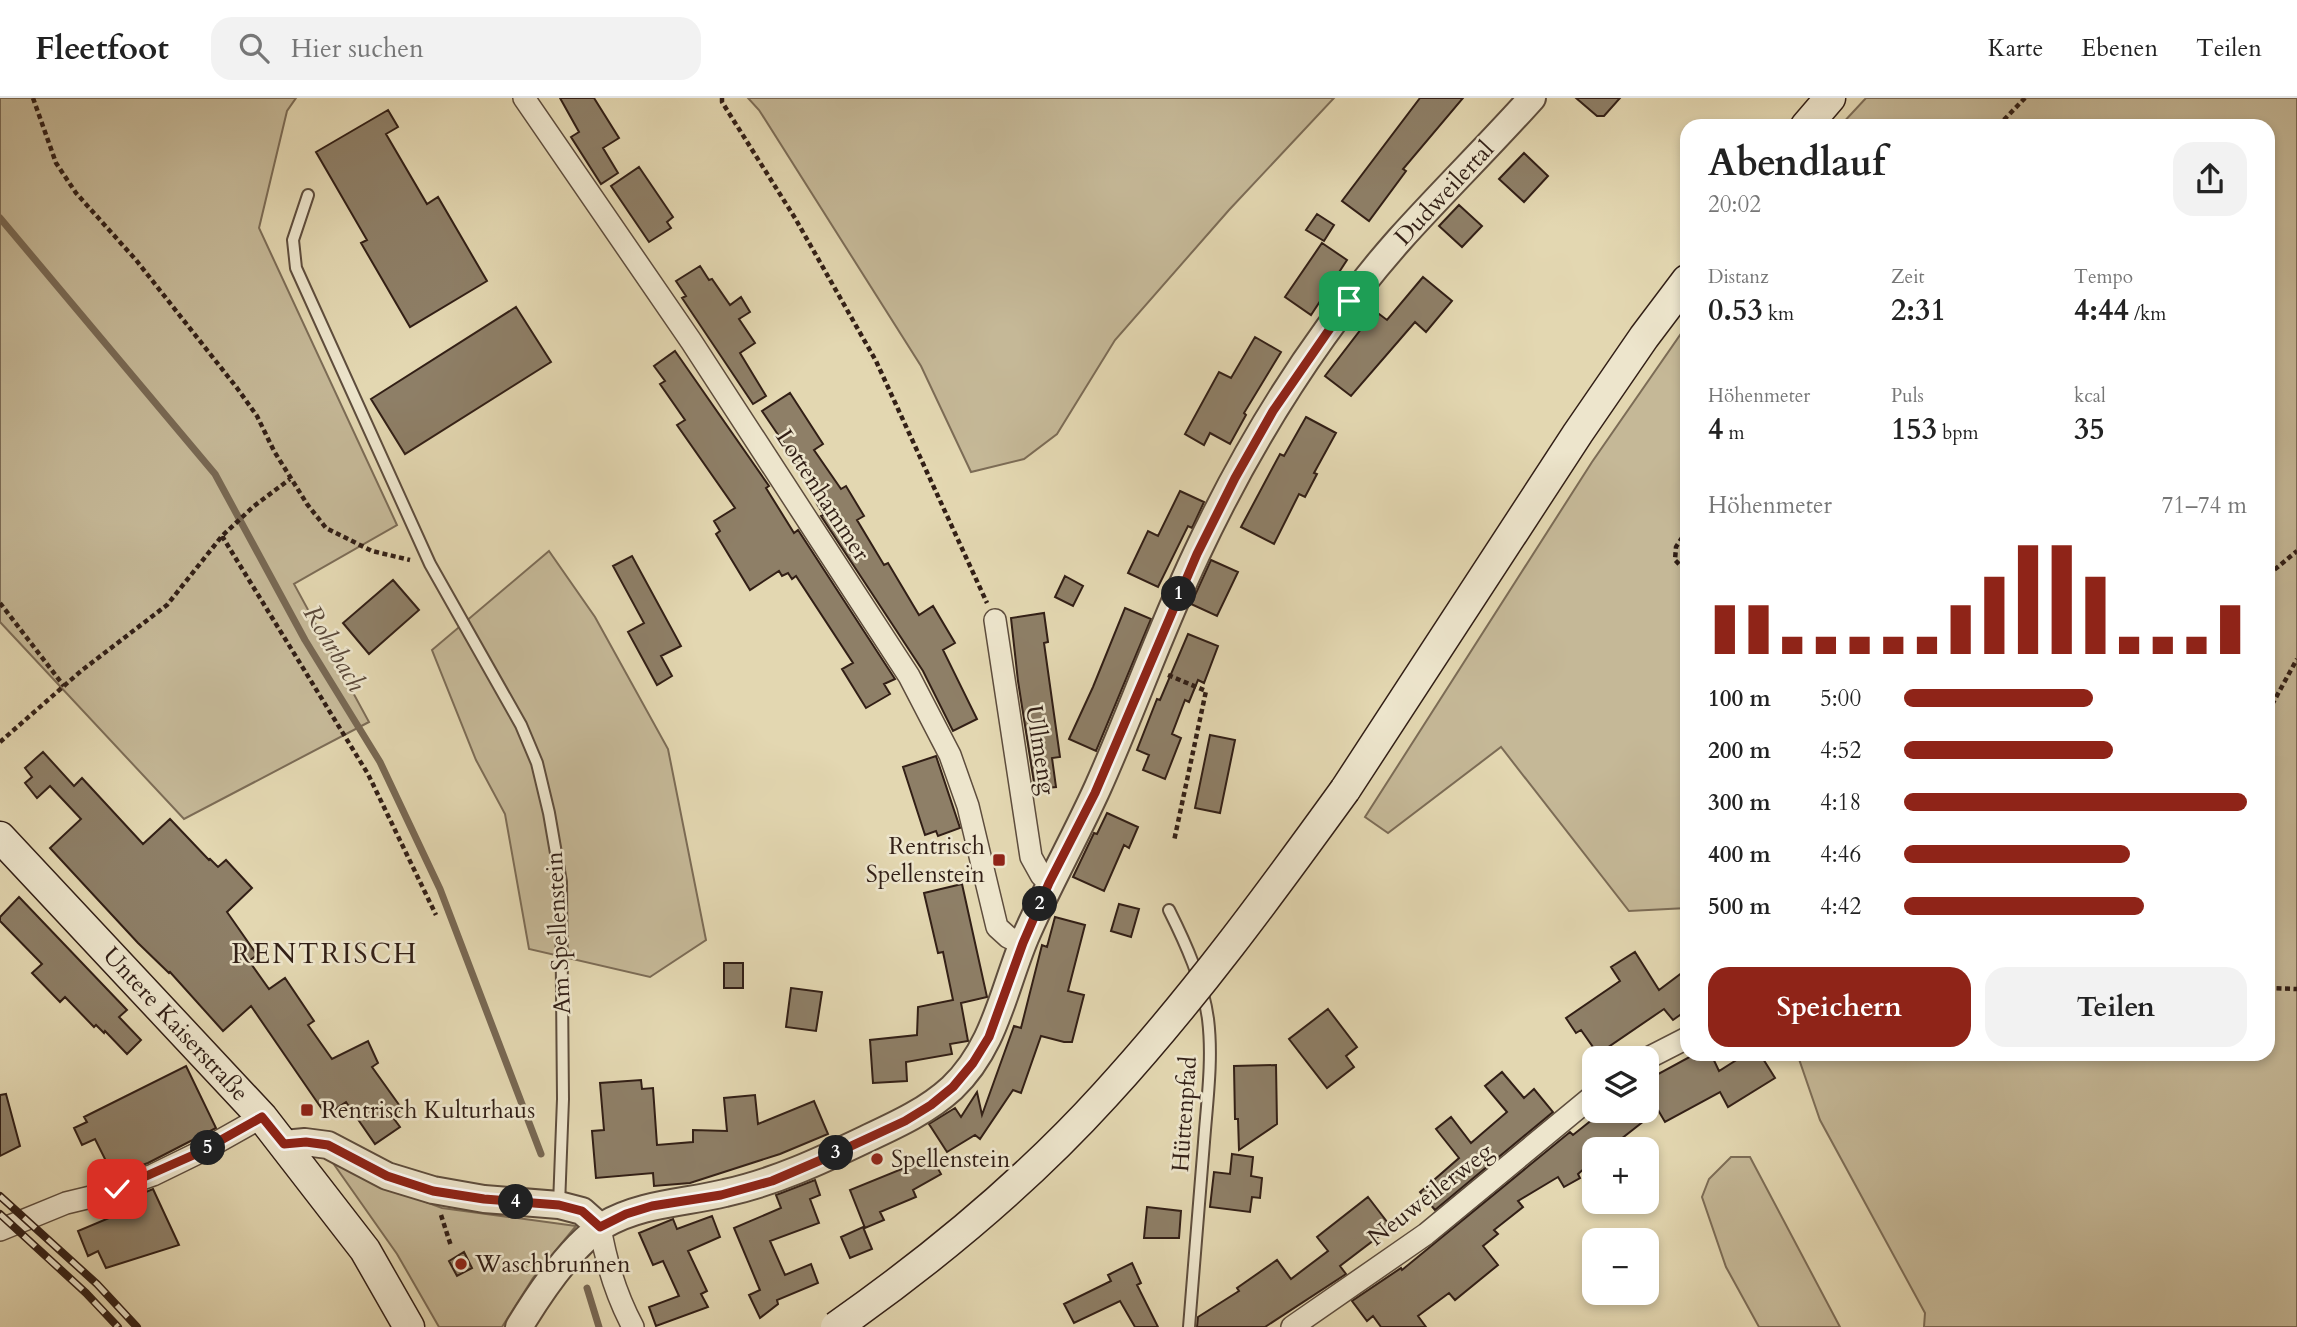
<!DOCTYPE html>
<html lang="de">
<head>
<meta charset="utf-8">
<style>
	:root { --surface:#fff; --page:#f2f2f2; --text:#222; --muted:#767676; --line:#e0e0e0; --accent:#8f2418 }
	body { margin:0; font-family:Cardo,serif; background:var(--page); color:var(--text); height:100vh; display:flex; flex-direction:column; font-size:26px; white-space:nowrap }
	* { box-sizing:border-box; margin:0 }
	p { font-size:23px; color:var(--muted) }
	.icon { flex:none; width:38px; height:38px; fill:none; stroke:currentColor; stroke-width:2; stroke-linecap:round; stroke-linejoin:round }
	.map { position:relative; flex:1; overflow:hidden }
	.side { position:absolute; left:1680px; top:21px; width:595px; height:942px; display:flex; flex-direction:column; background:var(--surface); border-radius:21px; box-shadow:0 4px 10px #0003 }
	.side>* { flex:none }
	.tools { position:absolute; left:1582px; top:948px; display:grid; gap:14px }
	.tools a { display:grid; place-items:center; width:77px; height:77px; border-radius:14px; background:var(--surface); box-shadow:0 4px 10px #0003; font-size:35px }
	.pin { position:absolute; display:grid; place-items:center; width:60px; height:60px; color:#fff; margin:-30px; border-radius:14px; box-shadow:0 4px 10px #0006 }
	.km { position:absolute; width:35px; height:35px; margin:-18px; border-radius:50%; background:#222; color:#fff; font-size:19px; line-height:35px; text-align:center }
	.round { display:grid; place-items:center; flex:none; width:74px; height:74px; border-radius:21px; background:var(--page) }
	.overview { display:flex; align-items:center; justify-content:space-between; height:119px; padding:0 28px }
	h1 { font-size:38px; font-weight:700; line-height:52px }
	.metrics { display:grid; grid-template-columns:repeat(3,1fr); gap:10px; height:119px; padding:7px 28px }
	.metrics div { display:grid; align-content:center }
	.metrics b { font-size:30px; font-weight:700 }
	.metrics small { font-size:19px; font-weight:400 }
	.metrics p { font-size:19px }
	.chart { height:196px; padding:14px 28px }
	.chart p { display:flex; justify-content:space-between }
	.chart svg { width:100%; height:126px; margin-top:7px; stroke:var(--accent); stroke-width:6 }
	.button { display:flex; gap:14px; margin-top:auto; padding:14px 28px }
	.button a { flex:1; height:80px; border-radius:21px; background:var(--accent); color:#fff; font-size:28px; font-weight:700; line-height:80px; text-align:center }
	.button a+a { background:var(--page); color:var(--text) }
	ul { padding:0 28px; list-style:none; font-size:23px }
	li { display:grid; grid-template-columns:112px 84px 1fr; align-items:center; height:52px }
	li i { height:18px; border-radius:9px; background:var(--accent) }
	header { display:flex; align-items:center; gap:42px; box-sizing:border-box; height:98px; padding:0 35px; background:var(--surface); border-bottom:2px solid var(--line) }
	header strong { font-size:33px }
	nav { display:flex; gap:38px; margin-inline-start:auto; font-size:24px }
	.search { width:490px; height:63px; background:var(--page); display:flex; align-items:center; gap:18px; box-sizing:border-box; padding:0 24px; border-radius:21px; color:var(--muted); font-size:26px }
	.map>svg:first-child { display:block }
</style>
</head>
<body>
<header>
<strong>Fleetfoot</strong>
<div class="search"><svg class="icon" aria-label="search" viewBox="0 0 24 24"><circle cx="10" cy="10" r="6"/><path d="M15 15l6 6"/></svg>Hier suchen</div>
<nav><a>Karte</a><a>Ebenen</a><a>Teilen</a></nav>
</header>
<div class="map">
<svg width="2297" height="1229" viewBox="0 0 2297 1229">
	<rect width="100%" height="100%" fill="#e3d7b1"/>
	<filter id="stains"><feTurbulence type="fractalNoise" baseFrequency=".00286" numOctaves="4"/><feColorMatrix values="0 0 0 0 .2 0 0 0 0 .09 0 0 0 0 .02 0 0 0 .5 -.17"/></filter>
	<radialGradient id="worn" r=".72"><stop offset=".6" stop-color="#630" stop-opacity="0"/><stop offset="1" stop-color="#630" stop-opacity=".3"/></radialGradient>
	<path fill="#c5b897" stroke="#7c6c56" stroke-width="2" d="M 0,0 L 296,0 L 287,13 L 259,130 L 397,427 L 294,486 L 369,624 L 184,721 L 0,524 Z
		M 748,0 L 1334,0 L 1229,112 L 1115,242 L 1057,336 L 1024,361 L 971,374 L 921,268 L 759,12 Z
		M 1866,0 L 2297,0 L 2297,1229 L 1924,1229 L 1925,1215 L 1820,1022 L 1799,961 L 1799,956 L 2268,956 L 2268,28 L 1840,28 Z
		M 1687,227 L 1687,810 L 1629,813 L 1501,649 L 1388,735 L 1365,719 L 1592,364 Z
		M 549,453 L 595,519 L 668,651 L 706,842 L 650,879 L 529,851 L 505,716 L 476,662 L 432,552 Z
		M 1731,1059 L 1750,1059 L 1840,1229 L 1759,1229 L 1726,1169 L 1702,1099 L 1709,1081 Z
		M 338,1063 L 367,1082 L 442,1110 L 576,1128 L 533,1180 L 502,1229 L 439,1229 L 397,1156 L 333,1065 Z"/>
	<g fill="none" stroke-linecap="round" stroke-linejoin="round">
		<path stroke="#786853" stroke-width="7" d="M 0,120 L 215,376 L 305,542 L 380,664 L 440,791 L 541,1056
			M 587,1190 L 599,1229"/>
	</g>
	<path fill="#8e7f67" stroke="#321f16" stroke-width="2" d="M 560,0 L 594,0 L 619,40 L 603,50 L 618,75 L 601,86 L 571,39 L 579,34 Z
		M 1420,0 L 1463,0 L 1403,71 L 1406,73 L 1369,123 L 1342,103 Z
		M 1576,0 L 1620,0 L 1604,18 L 1597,18 Z
		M 388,12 L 398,29 L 386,36 L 427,106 L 438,99 L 487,183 L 410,229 L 361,145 L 367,142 L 316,54 Z
		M 1524,55 L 1548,78 L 1524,104 L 1499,81 Z
		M 639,69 L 673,119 L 667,124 L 671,130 L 649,144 L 611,88 Z
		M 1459,107 L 1482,128 L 1462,149 L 1439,128 Z
		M 1317,116 L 1334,127 L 1324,143 L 1306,132 Z
		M 1322,145 L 1347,162 L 1311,217 L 1285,199 Z
		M 700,168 L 709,182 L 712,181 L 730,207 L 741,199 L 750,214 L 739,221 L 755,245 L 740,255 L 766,298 L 753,306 L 682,200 L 686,198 L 676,183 Z
		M 1423,179 L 1452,203 L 1426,234 L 1415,224 L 1351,298 L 1325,278 L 1375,213 L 1387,222 Z
		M 516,209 L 551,264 L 405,356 L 371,301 Z
		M 1255,239 L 1281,254 L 1244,315 L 1246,317 L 1230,346 L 1210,335 L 1204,347 L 1185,336 L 1219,274 L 1231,280 Z
		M 675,253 L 769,388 L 766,390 L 794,435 L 798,432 L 895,581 L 884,586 L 890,596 L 866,610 L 842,571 L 853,565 L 796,478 L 792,481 L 788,475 L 782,478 L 779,473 L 750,492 L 716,436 L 720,433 L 714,423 L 735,410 L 677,327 L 685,322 L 660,286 L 665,283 L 654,268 Z
		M 790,295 L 823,346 L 814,352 L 841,391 L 846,388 L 864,418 L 857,422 L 884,467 L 888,465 L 919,517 L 933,508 L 955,545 L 943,552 L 977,621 L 953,633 L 923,573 L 821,418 L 824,417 L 817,406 L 823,403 L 762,313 Z
		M 1306,319 L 1336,335 L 1314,375 L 1317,376 L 1305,399 L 1299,396 L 1274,446 L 1241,429 L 1280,356 L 1284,358 Z
		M 1180,393 L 1204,404 L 1192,430 L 1188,428 L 1158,489 L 1128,475 L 1148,433 L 1158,438 Z
		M 632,458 L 681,548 L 661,558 L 672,578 L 657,587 L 628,534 L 644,525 L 613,468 Z
		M 1211,462 L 1238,474 L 1217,518 L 1191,506 Z
		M 1065,478 L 1083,488 L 1073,508 L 1055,499 Z
		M 393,482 L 419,512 L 369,556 L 343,525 Z
		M 1125,510 L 1151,521 L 1096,653 L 1069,641 L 1093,589 Z
		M 1044,515 L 1048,544 L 1044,545 L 1060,659 L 1052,660 L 1056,689 L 1035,691 L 1018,583 L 1011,520 Z
		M 1188,536 L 1218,548 L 1204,585 L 1198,582 L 1189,604 L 1185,602 L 1172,636 L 1181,640 L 1165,681 L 1143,672 L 1149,657 L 1137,652 L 1157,601 L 1160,602 Z
		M 1210,637 L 1235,642 L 1220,715 L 1195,710 Z
		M 43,654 L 74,688 L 82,680 L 143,746 L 170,721 L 209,762 L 210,761 L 218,769 L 226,762 L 252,790 L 227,814 L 257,857 L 249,863 L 269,891 L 285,880 L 314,923 L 308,927 L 332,961 L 368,943 L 378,965 L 372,969 L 402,1011 L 392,1018 L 400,1029 L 375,1046 L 346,1004 L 326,1017 L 251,908 L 223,933 L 170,874 L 169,875 L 138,845 L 50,750 L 81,721 L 50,688 L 37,700 L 25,685 L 32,679 L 25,670 Z
		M 936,658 L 960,730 L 938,738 L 936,733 L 925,737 L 903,669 Z
		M 1107,715 L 1138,729 L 1129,750 L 1124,747 L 1104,793 L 1073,779 L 1094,735 L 1097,736 Z
		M 962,786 L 987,899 L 961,905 L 968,943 L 950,946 L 952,956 L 906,964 L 907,983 L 873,985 L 870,942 L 917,937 L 918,909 L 953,902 L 943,854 L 938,855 L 924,795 Z
		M 19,799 L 127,912 L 119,919 L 141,942 L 127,956 L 105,933 L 104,935 L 96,927 L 94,929 L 65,899 L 60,904 L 32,875 L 42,866 L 0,823 L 0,819 Z
		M 1119,806 L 1139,811 L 1131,839 L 1111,833 Z
		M 1055,819 L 1085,827 L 1068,893 L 1084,897 L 1072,944 L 1064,944 L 1041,938 L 1021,995 L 1013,992 L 980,1041 L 975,1037 L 947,1054 L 929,1026 L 955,1010 L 961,1019 L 977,994 L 982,1017 L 1014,928 L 1021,930 L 1042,847 L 1047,849 Z
		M 1635,854 L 1659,892 L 1687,871 L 1687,912 L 1673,922 L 1664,911 L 1598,956 L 1581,932 L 1576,935 L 1566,920 L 1620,883 L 1611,869 Z
		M 724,865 L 743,865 L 743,890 L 724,890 Z
		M 791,890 L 822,894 L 816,933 L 786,929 Z
		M 1328,911 L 1357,949 L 1346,958 L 1354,969 L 1327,990 L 1289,941 Z
		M 1695,956 L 1711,956 L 1719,973 L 1746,956 L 1760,956 L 1775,980 L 1728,1009 L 1720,994 L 1665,1024 L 1658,1012 L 1607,1052 L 1594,1052 L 1594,1062 L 1578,1076 L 1580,1080 L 1564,1089 L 1558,1079 L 1518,1103 L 1523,1109 L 1494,1132 L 1498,1136 L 1483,1148 L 1498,1167 L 1455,1202 L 1449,1195 L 1418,1218 L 1426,1229 L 1381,1229 L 1373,1218 L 1367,1223 L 1352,1203 L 1401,1170 L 1402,1172 L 1570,1034 L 1573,1037 L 1603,1013 L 1647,1013 L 1647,982 Z
		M 1276,967 L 1277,1026 L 1239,1052 L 1238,1021 L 1235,1021 L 1234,968 Z
		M 186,968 L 216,1030 L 148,1065 L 113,1077 L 95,1041 L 82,1047 L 74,1030 L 87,1024 L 84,1019 Z
		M 1502,974 L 1524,1000 L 1534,991 L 1553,1014 L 1435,1112 L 1420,1094 L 1459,1060 L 1436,1031 L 1451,1019 L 1471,1045 L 1507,1014 L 1485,988 Z
		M 641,982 L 642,991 L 653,990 L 657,1047 L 693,1044 L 693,1032 L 727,1033 L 724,1000 L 755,997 L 758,1026 L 814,1003 L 828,1036 L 780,1056 L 690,1085 L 654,1088 L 653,1075 L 596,1080 L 592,1033 L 604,1032 L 600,985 Z
		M 6,996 L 20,1048 L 0,1058 L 0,997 Z
		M 1232,1056 L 1253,1059 L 1251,1078 L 1262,1080 L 1260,1100 L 1252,1099 L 1250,1114 L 1210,1109 L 1214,1074 L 1230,1076 Z
		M 931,1058 L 941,1076 L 913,1092 L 916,1099 L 880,1114 L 884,1122 L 865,1130 L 850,1092 L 904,1070 L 905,1073 Z
		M 815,1082 L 820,1097 L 810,1101 L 819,1125 L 770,1143 L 785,1177 L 811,1166 L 818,1185 L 777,1202 L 778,1206 L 760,1220 L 749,1197 L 760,1192 L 734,1130 L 781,1110 L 776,1097 Z
		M 153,1091 L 179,1147 L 106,1170 L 98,1153 L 88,1158 L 78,1133 L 121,1115 L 117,1106 Z
		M 1368,1099 L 1391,1129 L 1340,1168 L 1346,1176 L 1265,1229 L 1197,1229 L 1198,1219 L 1239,1193 L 1237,1190 L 1277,1162 L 1291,1181 L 1328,1153 L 1317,1139 Z
		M 1147,1109 L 1181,1113 L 1179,1140 L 1144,1140 Z
		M 712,1118 L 720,1139 L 688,1153 L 707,1193 L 701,1196 L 708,1209 L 656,1228 L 649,1209 L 679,1198 L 663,1163 L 653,1167 L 639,1135 L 673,1121 L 677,1131 Z
		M 863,1129 L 872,1151 L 850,1160 L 841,1139 Z
		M 464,1154 L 472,1170 L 457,1178 L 449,1163 Z
		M 1132,1165 L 1141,1185 L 1137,1187 L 1158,1229 L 1135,1229 L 1120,1203 L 1074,1225 L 1064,1206 L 1111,1183 L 1108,1177 Z"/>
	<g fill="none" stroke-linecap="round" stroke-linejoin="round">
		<defs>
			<path id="service" d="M 308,97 L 293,142 L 296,170 L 430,466 L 521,627 L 537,665 L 549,715 L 561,784 L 563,1001 L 559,1107
				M 1169,812 C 1186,846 1203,884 1208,921 C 1213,961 1207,1004 1204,1044 C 1199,1105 1194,1167 1189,1229"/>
			<path id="minor" d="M 524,0 L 691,243 L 909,578 L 950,657 L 968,708 L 997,829 L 1008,839 L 1022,846
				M 995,522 L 1031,759 L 1041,777 L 1049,785
				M 1646,961 L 1687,940
				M 600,1129 C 606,1164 616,1197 633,1229
				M 0,1132 L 66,1105 L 95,1098 L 153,1077 L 198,1055 L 262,1019
				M 1292,1229 L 1426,1136 L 1594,997"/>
			<path id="tertiary" d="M 284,1046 L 305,1044 L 328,1047 L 387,1078 L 433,1092 L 484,1101 L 559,1107 L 582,1113 L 600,1129
				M 519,1229 C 539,1196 571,1147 604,1127 C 642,1105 684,1105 725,1095 C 775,1084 820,1063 866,1041 C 896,1027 927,1013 952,990 C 995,949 1003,893 1025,840 C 1047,789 1075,740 1098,689 C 1132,613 1160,533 1196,457 C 1249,344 1317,235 1400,141 C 1443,93 1489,48 1532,0"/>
			<path id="secondary" d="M 1806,28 L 1830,0
				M 1345,692 L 1578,335 L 1644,239 L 1687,182
				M 0,739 L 262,1019 L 365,1152 L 409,1229"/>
		</defs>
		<use href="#service" stroke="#5e4d3d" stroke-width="14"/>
		<use href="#minor" stroke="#5e4d3d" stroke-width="24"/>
		<use href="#tertiary" stroke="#5e4d3d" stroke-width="30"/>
		<use href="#secondary" stroke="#321f16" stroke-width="33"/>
		<path stroke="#321f16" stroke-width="4.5" stroke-dasharray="5 3.5" stroke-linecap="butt" d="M 33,0 L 56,65 L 76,95 L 136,162 L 237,290 L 257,318 L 274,353 L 307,406 L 326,430 L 372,453 L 410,462
			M 722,0 L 722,4 L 795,120 L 876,263 L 987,505
			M 1998,28 L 2025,0
			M 1687,432 L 1676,449 L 1675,462 L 1687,474
			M 222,438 L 368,676 L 436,817
			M 2268,477 L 2297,453
			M 0,505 L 64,588
			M 1168,577 L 1206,593 L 1174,743
			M 2268,614 L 2297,561
			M 0,644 L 81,573 L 167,507 L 222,438 L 254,408 L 290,381
			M 2268,890 L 2297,891
			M 441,1117 L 451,1148"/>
		<use href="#service" stroke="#ede5cc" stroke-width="10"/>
		<use href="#minor" stroke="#ede5cc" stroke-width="21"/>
		<use href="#tertiary" stroke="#ede5cc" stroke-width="26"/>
		<use href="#secondary" stroke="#ede5cc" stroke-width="30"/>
		<defs>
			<path id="rail" d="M 0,1098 L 97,1186 L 137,1229
				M 0,1116 L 86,1195 L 118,1229"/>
		</defs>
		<use href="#rail" stroke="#321f16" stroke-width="8"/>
		<use href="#rail" stroke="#ede5cc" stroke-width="5" stroke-dasharray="16" stroke-linecap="butt"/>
		<defs>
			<path id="secondary-bridge" d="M 836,1229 C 933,1161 1025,1085 1105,997 C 1193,901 1269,797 1345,692"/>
		</defs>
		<use href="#secondary-bridge" stroke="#321f16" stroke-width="33" stroke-linecap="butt"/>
		<use href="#secondary-bridge" stroke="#ede5cc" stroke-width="30"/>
	</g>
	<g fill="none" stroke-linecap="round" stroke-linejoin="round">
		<defs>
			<path id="route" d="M 117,1091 L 198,1055 L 262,1019 L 284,1046 L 306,1044 L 328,1047 L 387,1078 L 433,1093 L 484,1101 L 559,1107 L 582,1113 L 600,1129 L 626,1116 L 652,1108 L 721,1097 L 772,1083 L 821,1062 L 905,1023 L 931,1007 L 953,989 L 973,965 L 989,939 L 1023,845 L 1049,785 L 1095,695 L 1197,456 L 1235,380 L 1273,313 L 1349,203"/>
		</defs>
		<use href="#route" stroke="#fff" stroke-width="14"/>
		<use href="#route" stroke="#8f2418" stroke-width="9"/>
	</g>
	<g fill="#8f2418" stroke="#ede5cc" stroke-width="2.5">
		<rect x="992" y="755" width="14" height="14" rx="3.5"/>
		<rect x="300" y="1005" width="14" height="14" rx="3.5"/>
		<circle cx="877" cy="1061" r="7"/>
		<circle cx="461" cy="1166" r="7"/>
	</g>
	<g text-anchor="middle" stroke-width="5" stroke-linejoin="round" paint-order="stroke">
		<g font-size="24" fill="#321f16" stroke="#ede5cc">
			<text transform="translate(1444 95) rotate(-47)" y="8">Dudweilertal</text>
			<text transform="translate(823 397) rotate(57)" y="8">Lottenhammer</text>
			<text transform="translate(1041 652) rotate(81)" y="8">Ullmeng</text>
			<text transform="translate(558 835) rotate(-93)" y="8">Am Spellenstein</text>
			<text transform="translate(176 926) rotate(47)" y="8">Untere Kaiserstraße</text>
			<text transform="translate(1184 1016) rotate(-86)" y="8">Hüttenpfad</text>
			<text transform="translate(1430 1096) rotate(-38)" y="8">Neuweilerweg</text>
		</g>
		<g font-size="24" fill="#321f16" stroke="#ede5cc" text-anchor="start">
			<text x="985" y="756" text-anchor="end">Rentrisch<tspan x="985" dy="28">Spellenstein</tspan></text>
			<text x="321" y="1020">Rentrisch Kulturhaus</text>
			<text x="891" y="1069">Spellenstein</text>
			<text x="475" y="1174">Waschbrunnen</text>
		</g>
		<g font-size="26" font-style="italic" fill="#5b493a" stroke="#ede5cc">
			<text transform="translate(335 550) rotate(59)" y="9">Rohrbach</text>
		</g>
		<g font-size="28" letter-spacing="2" fill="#321f16" stroke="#ede5cc">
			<text x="325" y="865">RENTRISCH</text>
		</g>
	</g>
	<rect width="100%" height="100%" filter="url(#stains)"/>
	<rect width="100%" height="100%" fill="url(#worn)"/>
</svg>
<div class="tools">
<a><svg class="icon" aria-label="layers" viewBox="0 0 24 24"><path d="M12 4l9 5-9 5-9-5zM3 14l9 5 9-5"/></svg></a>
<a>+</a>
<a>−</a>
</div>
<div class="pin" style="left:1349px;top:203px;background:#1e9e55"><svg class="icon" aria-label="arrive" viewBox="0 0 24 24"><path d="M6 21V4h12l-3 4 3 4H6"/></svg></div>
<div class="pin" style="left:117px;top:1091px;background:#d93025"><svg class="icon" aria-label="check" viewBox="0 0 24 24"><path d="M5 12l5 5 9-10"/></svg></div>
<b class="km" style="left:1179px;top:496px">1</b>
<b class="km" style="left:1040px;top:806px">2</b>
<b class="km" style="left:836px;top:1055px">3</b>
<b class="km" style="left:516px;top:1104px">4</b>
<b class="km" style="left:208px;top:1050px">5</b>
<section class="side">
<div class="overview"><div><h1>Abendlauf</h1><p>20:02</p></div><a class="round"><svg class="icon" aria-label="share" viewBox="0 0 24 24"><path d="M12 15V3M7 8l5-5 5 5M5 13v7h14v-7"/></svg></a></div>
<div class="metrics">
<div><p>Distanz</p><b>0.53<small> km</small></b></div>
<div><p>Zeit</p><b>2:31</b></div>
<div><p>Tempo</p><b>4:44<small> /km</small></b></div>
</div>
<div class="metrics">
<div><p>Höhenmeter</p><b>4<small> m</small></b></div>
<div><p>Puls</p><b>153<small> bpm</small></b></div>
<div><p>kcal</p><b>35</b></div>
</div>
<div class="chart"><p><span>Höhenmeter</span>71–74 m</p>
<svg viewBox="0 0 160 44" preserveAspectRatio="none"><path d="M5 44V27M15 44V27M25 44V38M35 44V38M45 44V38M55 44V38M65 44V38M75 44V27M85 44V17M95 44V6M105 44V6M115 44V17M125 44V38M135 44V38M145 44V38M155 44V27"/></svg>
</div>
<ul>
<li><b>100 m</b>5:00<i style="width:55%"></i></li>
<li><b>200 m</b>4:52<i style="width:61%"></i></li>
<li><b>300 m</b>4:18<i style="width:100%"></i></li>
<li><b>400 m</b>4:46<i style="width:66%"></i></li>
<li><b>500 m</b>4:42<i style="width:70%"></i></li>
</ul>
<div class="button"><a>Speichern</a><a>Teilen</a></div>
</section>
</div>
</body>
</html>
